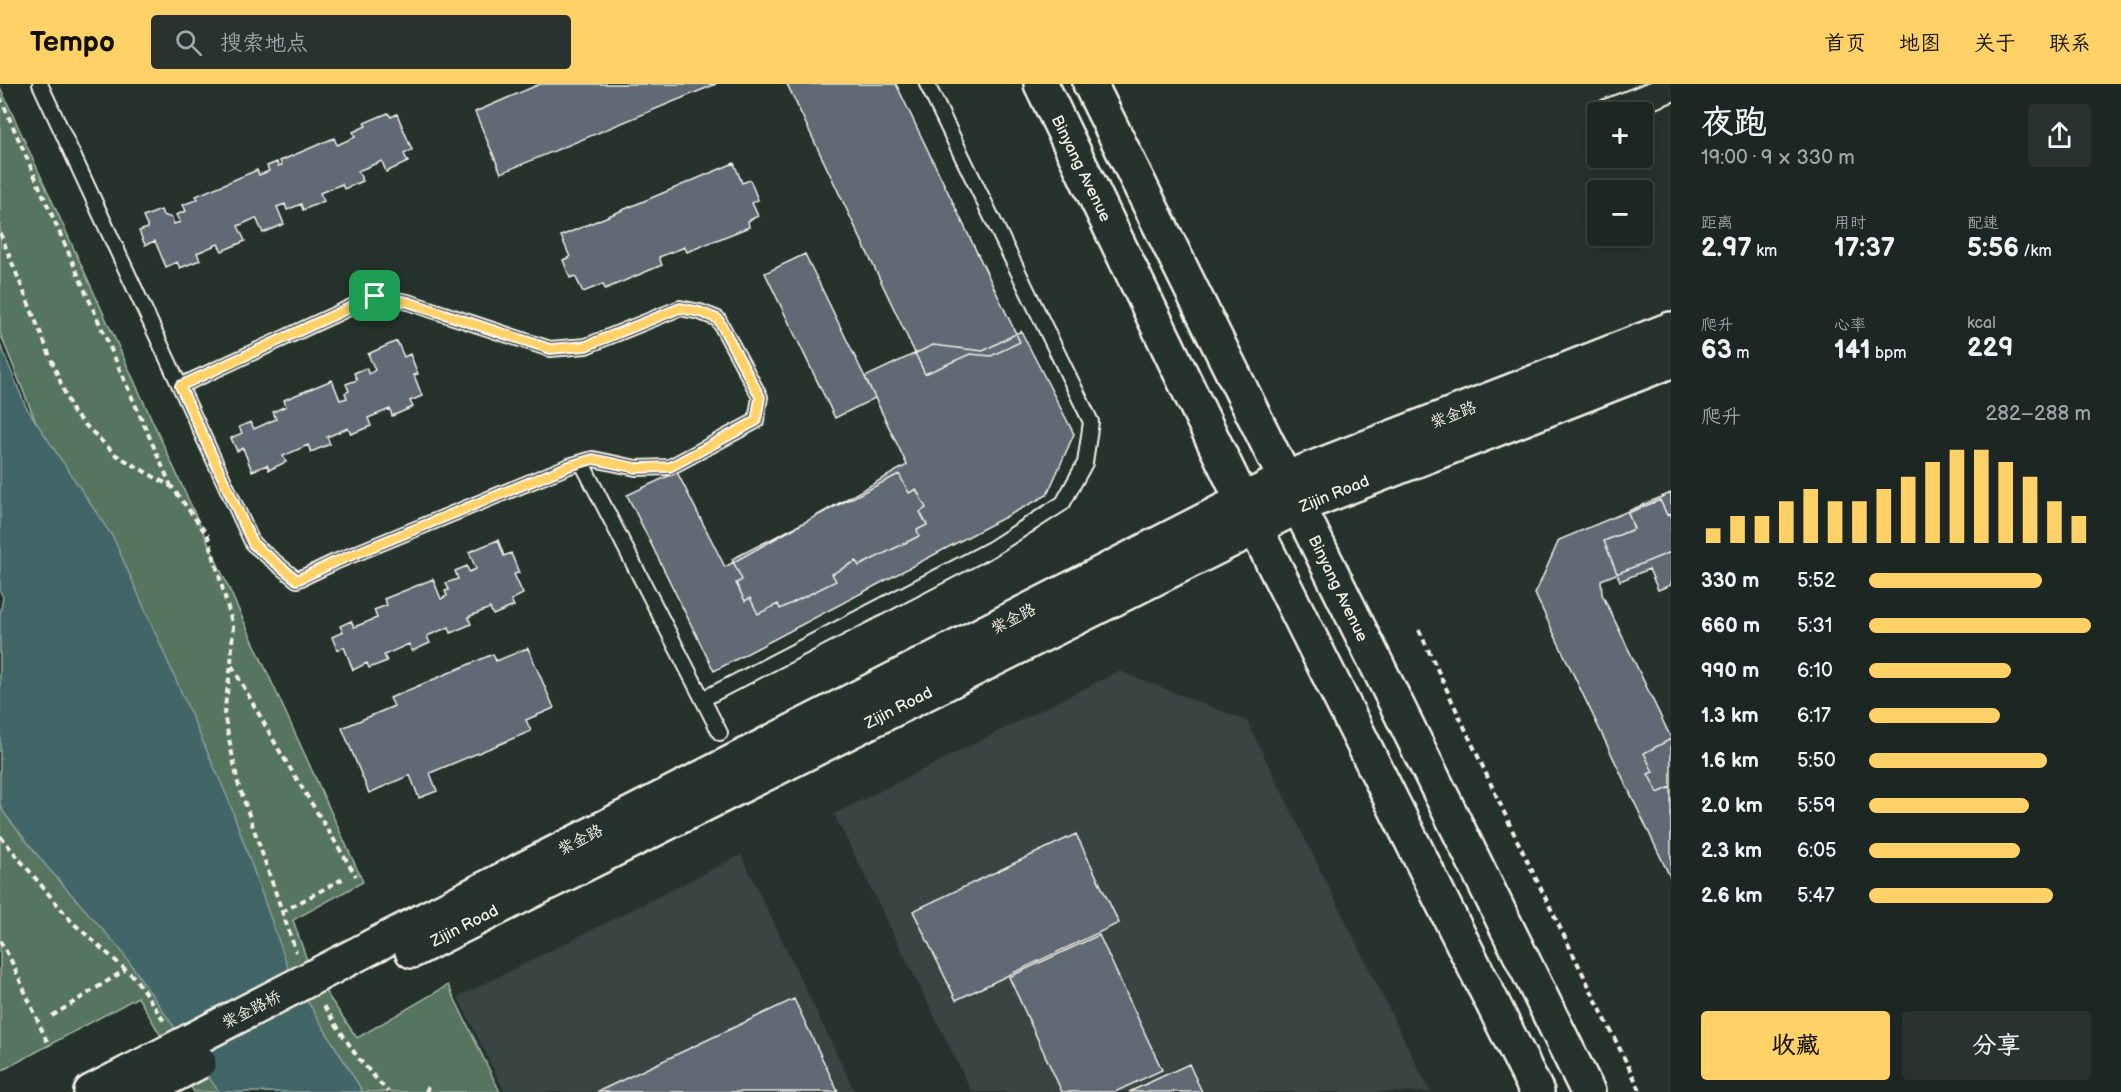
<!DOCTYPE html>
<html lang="zh">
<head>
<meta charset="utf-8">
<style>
	:root { --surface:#1c2622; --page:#29322f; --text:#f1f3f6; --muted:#a0a5a5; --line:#3a4340; --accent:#ffd166 }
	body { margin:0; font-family:"Balsamiq Sans","LXGW WenKai TC",sans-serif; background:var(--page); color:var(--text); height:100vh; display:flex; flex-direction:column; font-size:22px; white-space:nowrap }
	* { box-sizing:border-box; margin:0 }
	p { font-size:20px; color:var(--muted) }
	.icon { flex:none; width:33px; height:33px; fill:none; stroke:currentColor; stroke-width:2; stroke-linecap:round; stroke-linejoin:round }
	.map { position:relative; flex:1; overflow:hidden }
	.drawer { display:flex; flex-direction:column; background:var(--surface); width:450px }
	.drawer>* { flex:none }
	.buttons { position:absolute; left:1587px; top:18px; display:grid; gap:12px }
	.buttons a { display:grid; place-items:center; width:66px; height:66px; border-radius:6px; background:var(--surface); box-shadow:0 3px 15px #0003,0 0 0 2px var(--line); font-size:30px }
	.pin { position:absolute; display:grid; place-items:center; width:51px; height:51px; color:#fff; margin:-26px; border-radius:12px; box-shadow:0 3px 9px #0006 }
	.round { display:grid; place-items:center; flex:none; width:63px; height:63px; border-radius:6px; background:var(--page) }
	.summary { display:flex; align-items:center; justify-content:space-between; height:102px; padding:0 30px }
	h1 { font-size:33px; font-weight:700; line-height:45px }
	.stats { display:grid; grid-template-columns:repeat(3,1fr); gap:9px; height:102px; padding:6px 30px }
	.stats div { display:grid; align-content:center }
	.stats b { font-size:26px; font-weight:700 }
	.stats small { font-size:16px; font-weight:400 }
	.stats p { font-size:16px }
	.chart { height:168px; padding:12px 30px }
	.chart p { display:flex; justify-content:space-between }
	.chart svg { width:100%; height:108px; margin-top:6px; stroke:var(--accent); stroke-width:6 }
	.action { display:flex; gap:12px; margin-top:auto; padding:12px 30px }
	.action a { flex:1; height:69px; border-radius:6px; background:var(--accent); color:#111; font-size:24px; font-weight:700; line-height:69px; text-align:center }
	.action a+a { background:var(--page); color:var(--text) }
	ul { padding:0 30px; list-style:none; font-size:20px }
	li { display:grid; grid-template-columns:96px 72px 1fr; align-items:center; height:45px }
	li i { height:15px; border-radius:8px; background:var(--accent) }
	header { display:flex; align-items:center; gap:36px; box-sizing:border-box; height:84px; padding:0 30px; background:var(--accent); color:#111 }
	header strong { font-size:28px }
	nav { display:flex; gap:33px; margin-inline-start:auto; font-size:21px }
	.search { width:420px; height:54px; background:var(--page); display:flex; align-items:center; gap:15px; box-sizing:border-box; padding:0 21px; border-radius:6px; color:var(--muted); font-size:22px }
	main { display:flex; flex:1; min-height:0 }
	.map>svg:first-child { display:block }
</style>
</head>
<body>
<header>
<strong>Tempo</strong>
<div class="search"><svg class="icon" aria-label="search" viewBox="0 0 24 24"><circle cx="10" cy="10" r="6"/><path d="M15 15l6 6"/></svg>搜索地点</div>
<nav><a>首页</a><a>地图</a><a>关于</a><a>联系</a></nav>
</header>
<main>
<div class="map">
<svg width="1671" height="1008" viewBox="0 0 1671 1008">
	<rect width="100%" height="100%" fill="#26332d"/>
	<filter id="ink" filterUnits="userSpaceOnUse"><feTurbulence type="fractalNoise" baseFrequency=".0167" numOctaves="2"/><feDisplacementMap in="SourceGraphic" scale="12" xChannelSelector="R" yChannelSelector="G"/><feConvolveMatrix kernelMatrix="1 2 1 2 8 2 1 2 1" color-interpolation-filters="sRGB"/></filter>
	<g filter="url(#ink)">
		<path fill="#374443" d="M 1119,587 L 1247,637 L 1430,1008 L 972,1008 L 834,730 Z
			M 741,771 L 855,1008 L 505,1008 L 458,913 Z"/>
		<path fill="#55755e" stroke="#a4b3a3" stroke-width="1.5" d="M 0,3 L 363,798 L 293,836 L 310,885 L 357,954 L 448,901 L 500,1008 L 194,1008 L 138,913 L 1,987 L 0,986 L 0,553 L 107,515 L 0,249 Z"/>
		<path fill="#436668" stroke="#8a9e9b" stroke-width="1.5" d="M 0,260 L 26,323 L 114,455 L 229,717 L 290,889 L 363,1008 L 219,1008 L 120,865 L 47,783 L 4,729 L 0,720 L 0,530 L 3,513 L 0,507 Z"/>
		<path fill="#5e6b75" stroke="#f4f1e8" stroke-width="1.5" d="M 540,0 L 716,0 L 501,89 L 475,28 Z
			M 787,0 L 896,0 L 1020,258 L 991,272 L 970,270 L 925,290 Z
			M 388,29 L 391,33 L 397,30 L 412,66 L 404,70 L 408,78 L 386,88 L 382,77 L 358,87 L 363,97 L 344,105 L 342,100 L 320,109 L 324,117 L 303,126 L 301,120 L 287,126 L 285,120 L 277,123 L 284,140 L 263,149 L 256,134 L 238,142 L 245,157 L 222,167 L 218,160 L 197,169 L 200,176 L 180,184 L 177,178 L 166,183 L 155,157 L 145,161 L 139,147 L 148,144 L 143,133 L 161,126 L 163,131 L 172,134 L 174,140 L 180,138 L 176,131 L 186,127 L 183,121 L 198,115 L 196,112 L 257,86 L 259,91 L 269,87 L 267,82 L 277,78 L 278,82 L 282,81 L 280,77 L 334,54 L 337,61 L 355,53 L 353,48 L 366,42 L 364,39 Z
			M 734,79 L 742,99 L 750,96 L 758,116 L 752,119 L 758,132 L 748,137 L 749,143 L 687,168 L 685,163 L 659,173 L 662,181 L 605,205 L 603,200 L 583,208 L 575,192 L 570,194 L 563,176 L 570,173 L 561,152 Z
			M 805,170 L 875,314 L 835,334 L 765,189 Z
			M 1021,247 L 1074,350 L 1047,411 L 714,587 L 627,411 L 677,388 L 725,483 L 907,381 L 865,293 L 933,261 L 983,267 Z
			M 397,257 L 404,273 L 410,270 L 418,290 L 414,291 L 422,312 L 410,317 L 413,323 L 392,332 L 390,325 L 368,334 L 371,342 L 351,350 L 348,344 L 327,353 L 330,360 L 311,368 L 308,361 L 283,372 L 286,378 L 269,386 L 267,381 L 252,387 L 243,364 L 237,367 L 231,354 L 242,349 L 239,343 L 251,338 L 254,345 L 276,335 L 273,328 L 286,322 L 284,316 L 332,296 L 340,316 L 347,314 L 345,309 L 349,307 L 346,300 L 357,296 L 354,289 L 366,284 L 369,290 L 375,286 L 368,270 Z
			M 899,390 L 909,409 L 916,405 L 926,424 L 920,428 L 927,441 L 917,446 L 919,452 L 859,482 L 856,477 L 832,490 L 836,497 L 780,525 L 778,520 L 758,530 L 750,514 L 745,517 L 736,499 L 742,496 L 732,475 Z
			M 1671,409 L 1671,468 L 1601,496 L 1602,510 L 1671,654 L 1671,795 L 1535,510 L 1559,456 Z
			M 1660,416 L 1667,431 L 1671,430 L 1671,501 L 1658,506 L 1649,485 L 1620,497 L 1604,457 L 1634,445 L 1628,429 Z
			M 498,456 L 504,472 L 511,469 L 519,489 L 514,490 L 523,510 L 511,516 L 514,522 L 493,531 L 490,524 L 468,533 L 471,540 L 451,549 L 449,543 L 427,552 L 430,559 L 412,567 L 409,560 L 384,571 L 387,577 L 369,584 L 367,579 L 353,586 L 344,563 L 337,566 L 332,553 L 343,548 L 340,542 L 351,537 L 354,543 L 377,534 L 374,526 L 387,521 L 384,515 L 433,495 L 441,515 L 447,512 L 445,507 L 449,506 L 446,499 L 458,495 L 455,487 L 467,482 L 469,488 L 476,485 L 469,468 Z
			M 528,564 L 554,624 L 526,636 L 531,647 L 430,689 L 437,707 L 419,714 L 410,691 L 369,709 L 342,644 L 394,622 L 390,614 L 493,570 L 496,577 Z
			M 1671,655 L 1671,703 L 1658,709 L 1648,690 L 1653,688 L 1644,669 Z
			M 1076,750 L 1119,839 L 956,916 L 913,827 Z
			M 1099,851 L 1162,986 L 1115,1008 L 1062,1008 L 1009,893 Z
			M 794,915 L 838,1008 L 597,1008 Z
			M 1189,980 L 1202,1008 L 1129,1008 Z"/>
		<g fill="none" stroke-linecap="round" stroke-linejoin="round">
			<defs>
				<path id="service" d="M 40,0 L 253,460 L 297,496 L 335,478 L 569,382 L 593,375 L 636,384 L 670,383 L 756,337 L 760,313 L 718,235 L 700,228 L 680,224 L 586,262 L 550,265 L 408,218 L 375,212 L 180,302
					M 582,379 L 720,649
					M 703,615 L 991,465 L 1063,419 L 1085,379 L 1091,338 L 927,0"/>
				<path id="minor" d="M 1609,28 L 1671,4"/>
				<path id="tertiary" d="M 373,862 L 1285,395 L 1671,245
					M 412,867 L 1299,422 L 1671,277
					M 91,1008 L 130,988"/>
				<path id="trunk" d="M 1041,0 L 1255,443 L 1537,1008
					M 1090,0 L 1588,1008"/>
			</defs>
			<use href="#service" stroke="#f4f1e8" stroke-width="18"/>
			<use href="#minor" stroke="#f4f1e8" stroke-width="30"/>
			<use href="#tertiary" stroke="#f4f1e8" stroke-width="38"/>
			<use href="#trunk" stroke="#f4f1e8" stroke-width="38"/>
			<path stroke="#f4f1e8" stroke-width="4" stroke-dasharray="6 4.5" stroke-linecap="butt" d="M 0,13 L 171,402
				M 0,149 L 73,329 L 116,371 L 172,403 L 208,452 L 233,542 L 231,581 L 224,630 L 238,699 L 296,868
				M 1419,546 L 1517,756 L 1641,1008
				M 232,582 L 279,666 L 356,792
				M 0,752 L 72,838 L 135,894 L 164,937
				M 282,828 L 346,793
				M 0,857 L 10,874 L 49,962
				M 324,922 L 358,974 L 388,1008
				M 52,932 L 125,886
				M 426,1008 L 428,1003"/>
			<use href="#service" stroke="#26332d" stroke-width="14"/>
			<use href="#minor" stroke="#26332d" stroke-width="26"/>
			<use href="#tertiary" stroke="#26332d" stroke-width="33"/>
			<use href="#trunk" stroke="#26332d" stroke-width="33"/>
			<defs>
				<path id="tertiary-bridge" d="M 130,988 L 373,862
					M 142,1008 L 199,978"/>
			</defs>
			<use href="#tertiary-bridge" stroke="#f4f1e8" stroke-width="38" stroke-linecap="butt"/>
			<use href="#tertiary-bridge" stroke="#26332d" stroke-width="33"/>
		</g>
	</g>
	<g fill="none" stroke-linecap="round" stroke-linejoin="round" filter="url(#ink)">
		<defs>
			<path id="route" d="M 375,212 L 408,218 L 550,265 L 586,262 L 680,224 L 700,228 L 718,235 L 760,313 L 756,337 L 670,383 L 636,384 L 593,375 L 569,382 L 335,478 L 297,496 L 253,460 L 180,302 Z"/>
		</defs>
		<use href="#route" stroke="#fff" stroke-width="12"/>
		<use href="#route" stroke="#ffd166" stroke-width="8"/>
	</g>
	<g text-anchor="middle" stroke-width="4.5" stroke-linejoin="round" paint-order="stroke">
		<g font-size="16" fill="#f4f1e8" stroke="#26332d">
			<text transform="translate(1082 84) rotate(64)" y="6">Binyang Avenue</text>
			<text transform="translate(1453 330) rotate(-21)" y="6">紫金路</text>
			<text transform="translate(1334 409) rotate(-22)" y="6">Zijin Road</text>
			<text transform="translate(1339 504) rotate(64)" y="6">Binyang Avenue</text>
			<text transform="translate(1013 534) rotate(-27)" y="6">紫金路</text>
			<text transform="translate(898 623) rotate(-27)" y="6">Zijin Road</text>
			<text transform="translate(580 755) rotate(-27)" y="6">紫金路</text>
			<text transform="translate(464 841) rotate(-27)" y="6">Zijin Road</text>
			<text transform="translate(251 925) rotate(-27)" y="6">紫金路桥</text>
		</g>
	</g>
</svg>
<div class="buttons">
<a>+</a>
<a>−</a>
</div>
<div class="pin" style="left:375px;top:212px;background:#1e9e55"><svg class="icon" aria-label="arrive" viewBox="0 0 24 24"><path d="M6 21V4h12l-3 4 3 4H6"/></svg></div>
</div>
<section class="drawer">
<div class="summary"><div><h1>夜跑</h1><p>19:00 · 9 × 330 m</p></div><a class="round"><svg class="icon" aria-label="share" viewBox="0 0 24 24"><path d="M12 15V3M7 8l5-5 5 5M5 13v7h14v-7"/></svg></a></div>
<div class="stats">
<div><p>距离</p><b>2.97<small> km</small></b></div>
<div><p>用时</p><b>17:37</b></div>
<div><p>配速</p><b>5:56<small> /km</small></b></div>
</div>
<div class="stats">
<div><p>爬升</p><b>63<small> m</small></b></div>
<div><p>心率</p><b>141<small> bpm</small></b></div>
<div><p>kcal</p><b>229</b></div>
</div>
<div class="chart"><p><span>爬升</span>282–288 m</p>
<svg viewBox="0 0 160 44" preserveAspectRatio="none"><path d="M5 44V38M15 44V33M25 44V33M35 44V27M45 44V22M55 44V27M65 44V27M75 44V22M85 44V17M95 44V11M105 44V6M115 44V6M125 44V11M135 44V17M145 44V27M155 44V33"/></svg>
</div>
<ul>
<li><b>330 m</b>5:52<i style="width:78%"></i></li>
<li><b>660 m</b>5:31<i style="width:100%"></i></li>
<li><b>990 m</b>6:10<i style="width:64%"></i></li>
<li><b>1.3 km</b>6:17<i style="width:59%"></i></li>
<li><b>1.6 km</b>5:50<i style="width:80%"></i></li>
<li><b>2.0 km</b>5:59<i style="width:72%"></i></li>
<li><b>2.3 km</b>6:05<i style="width:68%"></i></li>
<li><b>2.6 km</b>5:47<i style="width:83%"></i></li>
</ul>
<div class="action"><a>收藏</a><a>分享</a></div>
</section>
</main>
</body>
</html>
